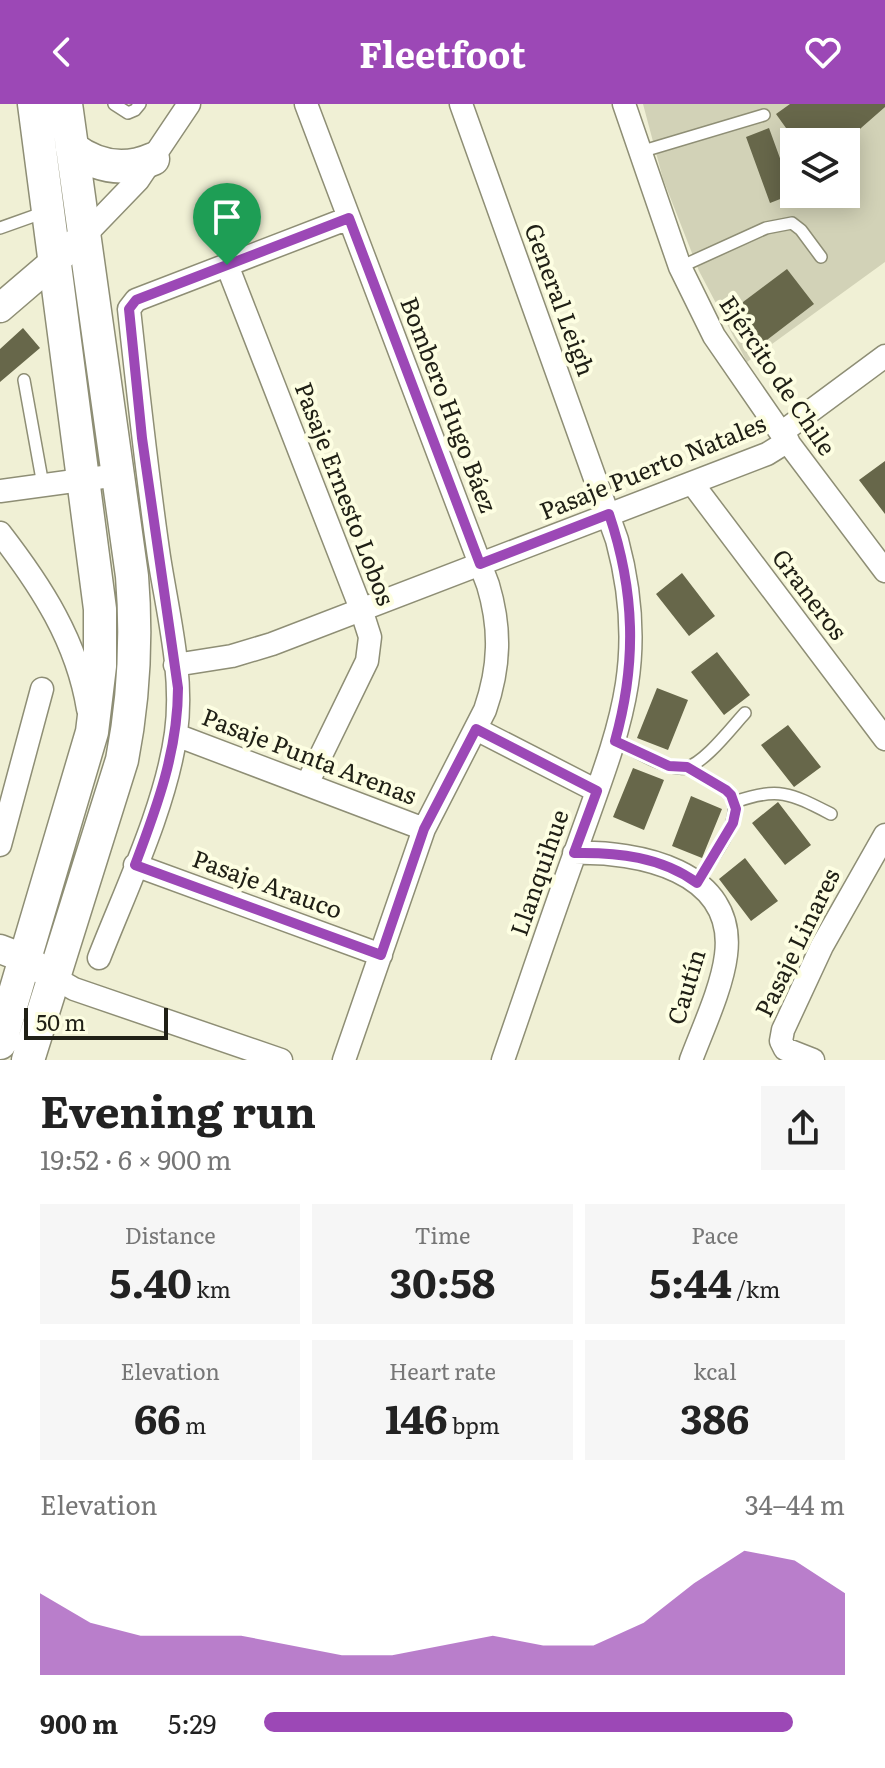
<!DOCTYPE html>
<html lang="en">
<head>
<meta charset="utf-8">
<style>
	:root { --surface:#fff; --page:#f6f6f6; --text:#222; --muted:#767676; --accent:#9c48b6 }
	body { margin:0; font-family:Literata,serif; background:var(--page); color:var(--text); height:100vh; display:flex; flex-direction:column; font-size:30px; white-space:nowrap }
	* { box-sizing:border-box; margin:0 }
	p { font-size:26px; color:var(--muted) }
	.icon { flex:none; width:44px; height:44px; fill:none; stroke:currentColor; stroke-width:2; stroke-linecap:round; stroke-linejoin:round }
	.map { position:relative; height:956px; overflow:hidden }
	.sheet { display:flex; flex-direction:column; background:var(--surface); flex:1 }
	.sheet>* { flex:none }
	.fabs { position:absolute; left:780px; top:24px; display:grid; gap:16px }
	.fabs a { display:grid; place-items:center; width:80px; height:80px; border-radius:0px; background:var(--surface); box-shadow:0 4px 20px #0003; font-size:40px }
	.scale { position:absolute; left:24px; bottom:20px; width:144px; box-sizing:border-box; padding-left:8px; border:4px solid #202016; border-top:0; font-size:22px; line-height:28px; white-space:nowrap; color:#202016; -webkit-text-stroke:6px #fdfee2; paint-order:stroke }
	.pin { position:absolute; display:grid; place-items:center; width:68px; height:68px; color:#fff; margin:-82px -34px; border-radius:50% 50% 50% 0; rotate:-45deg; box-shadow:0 0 8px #0007 }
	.pin .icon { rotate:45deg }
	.round { display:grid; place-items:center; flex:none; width:84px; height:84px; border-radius:0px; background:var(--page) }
	.head { display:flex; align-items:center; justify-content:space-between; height:136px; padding:0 40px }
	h1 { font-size:44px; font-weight:700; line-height:60px }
	.metrics { display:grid; grid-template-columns:repeat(3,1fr); gap:12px; height:136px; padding:8px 40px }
	.metrics div { display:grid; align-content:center; border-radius:0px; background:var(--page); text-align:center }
	.metrics b { font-size:40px; font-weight:700 }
	.metrics small { font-size:22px; font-weight:400 }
	.metrics p { font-size:22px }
	.chart { height:224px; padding:16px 40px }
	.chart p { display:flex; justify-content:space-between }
	.chart svg { width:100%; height:144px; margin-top:8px; fill:var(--accent); opacity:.7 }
	ul { padding:0 40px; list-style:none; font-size:26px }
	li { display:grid; grid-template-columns:128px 96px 1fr; align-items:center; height:60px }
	li i { height:20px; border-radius:10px; background:var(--accent) }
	header { display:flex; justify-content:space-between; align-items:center; height:104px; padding:0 40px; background:var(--accent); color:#fff; font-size:36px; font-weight:700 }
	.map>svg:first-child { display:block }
</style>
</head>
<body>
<header><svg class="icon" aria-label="back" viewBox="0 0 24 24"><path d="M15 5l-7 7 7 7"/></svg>Fleetfoot<svg class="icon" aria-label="heart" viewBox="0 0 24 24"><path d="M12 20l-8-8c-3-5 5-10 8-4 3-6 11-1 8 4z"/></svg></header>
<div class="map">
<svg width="885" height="956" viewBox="0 0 885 956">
	<rect width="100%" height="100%" fill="#f0f0d5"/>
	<path fill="#d2d2b7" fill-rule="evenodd" d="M 643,0 L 885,0 L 885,158 L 747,258 L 699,167 L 663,75 ZM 794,38 L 846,38 L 846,90 L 794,90 Z"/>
	<path fill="#67674a" d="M 790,0 L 885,0 L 885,3 L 845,38 L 796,38 L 776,10 Z
		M 769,24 L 793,90 L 770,99 L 746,33 Z
		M 787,165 L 814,200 L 754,246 L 727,210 Z
		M 23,224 L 40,244 L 0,278 L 0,245 Z
		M 885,357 L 885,410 L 859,376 Z
		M 682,469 L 715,512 L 689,532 L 656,490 Z
		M 717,548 L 750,591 L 724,611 L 691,568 Z
		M 657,584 L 688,596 L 668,646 L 637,634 Z
		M 788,621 L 821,663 L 794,683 L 761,641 Z
		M 633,664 L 664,676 L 644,726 L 613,713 Z
		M 691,692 L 722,705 L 702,754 L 672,742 Z
		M 778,698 L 811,741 L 785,761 L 752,719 Z
		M 745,754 L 778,797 L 751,817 L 719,775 Z"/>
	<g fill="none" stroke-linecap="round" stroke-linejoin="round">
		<defs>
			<path id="service" d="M 114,0 L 128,9 L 135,6 L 140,0
				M 640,48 L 764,11
				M 0,124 L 45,108
				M 680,163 L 766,124 L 792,119 L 801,126 L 821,153
				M 24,276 L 43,381
				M 615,637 C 632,645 668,667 685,664 C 704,660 732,623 745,609
				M 687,663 L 726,686 C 752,711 710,753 697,779
				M 735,698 C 778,682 792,690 831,710"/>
			<path id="minor" d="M 306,0 L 488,481 C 501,524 500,563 485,606 L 424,725 L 344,956
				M 461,0 L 617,436 C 651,562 616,632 575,749 C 550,818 527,887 503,956
				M 624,0 L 680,163 L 714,232 L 781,329 L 885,467
				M 84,132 L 138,76 L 189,0
				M 227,161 L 361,505 L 370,533 L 367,557 L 307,680
				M 781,329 L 885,252
				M 692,379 L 885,635
				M 0,387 L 118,371
				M 0,429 C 41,482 77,537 88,605
				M 175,561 L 232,552 L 272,540 L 767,350 L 788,337
				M 476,625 L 597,687
				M 176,631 L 424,725
				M 0,741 L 42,585
				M 574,749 C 637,747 737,766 726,851 C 722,884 703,924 691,956
				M 135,761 L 381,851
				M 99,854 C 126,785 166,702 176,629 C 184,571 168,511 159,453 C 147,371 138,288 129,205 L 136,196 L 349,114
				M 55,874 L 74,885 L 281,956
				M 813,956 L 785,945 L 781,937 L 783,926 L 822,842 L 885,731"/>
			<path id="tertiary" d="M 0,204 L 84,132
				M 0,845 L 26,855 L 55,874"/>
			<path id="secondary" d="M 72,44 C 97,63 124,68 153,55
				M 0,939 L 92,628 L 100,562 L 100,505 L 34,0
				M 28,956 L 122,656 C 134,594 137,534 132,472 L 66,0"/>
		</defs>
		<use href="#service" stroke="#8e8e75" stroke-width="14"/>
		<use href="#minor" stroke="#8e8e75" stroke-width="25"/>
		<use href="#tertiary" stroke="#8e8e75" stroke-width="31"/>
		<use href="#secondary" stroke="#8e8e75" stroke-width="35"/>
		<use href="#service" stroke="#fff" stroke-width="11"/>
		<use href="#minor" stroke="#fff" stroke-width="22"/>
		<use href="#tertiary" stroke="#fff" stroke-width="28"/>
		<use href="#secondary" stroke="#fff" stroke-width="32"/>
	</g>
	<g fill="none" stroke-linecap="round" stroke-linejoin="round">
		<defs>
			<path id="route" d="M 349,114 L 480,460 L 609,410 C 635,487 637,559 615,637 L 669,662 L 687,663 L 726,686 L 731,691 L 736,705 L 733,719 L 697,779 C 662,753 617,748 574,749 L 597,687 L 476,625 L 424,725 L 381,851 L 135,761 C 157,703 178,646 178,584 L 142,334 L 129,205 L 136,196 Z"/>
		</defs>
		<use href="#route" stroke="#fff" stroke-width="16"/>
		<use href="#route" stroke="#9c48b6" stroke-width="10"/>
	</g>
	<g text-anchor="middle" stroke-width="8" stroke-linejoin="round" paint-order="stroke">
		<g font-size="24" fill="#202016" stroke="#fdfee2">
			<text transform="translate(559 196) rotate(70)" y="8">General Leigh</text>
			<text transform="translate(777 272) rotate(56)" y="8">Ejército de Chile</text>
			<text transform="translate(448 301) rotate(69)" y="8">Bombero Hugo Báez</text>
			<text transform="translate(653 364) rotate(-22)" y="8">Pasaje Puerto Natales</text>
			<text transform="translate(344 390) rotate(69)" y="8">Pasaje Ernesto Lobos</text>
			<text transform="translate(809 491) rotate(53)" y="8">Graneros</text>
			<text transform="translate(309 653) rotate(21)" y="8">Pasaje Punta Arenas</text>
			<text transform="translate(540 769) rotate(-71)" y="8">Llanquihue</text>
			<text transform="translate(267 781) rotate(20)" y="8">Pasaje Arauco</text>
			<text transform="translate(798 839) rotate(-64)" y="8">Pasaje Linares</text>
			<text transform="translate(687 883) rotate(-73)" y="8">Cautín</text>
		</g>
	</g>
</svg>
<div class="fabs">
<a><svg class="icon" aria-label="layers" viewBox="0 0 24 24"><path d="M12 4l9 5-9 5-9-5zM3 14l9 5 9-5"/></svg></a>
</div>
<div class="scale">50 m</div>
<div class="pin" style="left:227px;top:161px;background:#1e9e55"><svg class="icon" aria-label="arrive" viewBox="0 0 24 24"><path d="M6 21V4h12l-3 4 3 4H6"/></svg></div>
</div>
<section class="sheet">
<div class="head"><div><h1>Evening run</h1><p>19:52 · 6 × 900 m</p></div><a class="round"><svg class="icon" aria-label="share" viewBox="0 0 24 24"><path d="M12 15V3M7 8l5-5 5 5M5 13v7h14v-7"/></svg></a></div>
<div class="metrics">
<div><p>Distance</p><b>5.40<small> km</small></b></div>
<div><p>Time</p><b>30:58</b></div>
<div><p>Pace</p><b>5:44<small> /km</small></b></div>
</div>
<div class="metrics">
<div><p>Elevation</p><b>66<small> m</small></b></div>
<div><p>Heart rate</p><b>146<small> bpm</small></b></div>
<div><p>kcal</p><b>386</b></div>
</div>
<div class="chart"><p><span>Elevation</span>34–44 m</p>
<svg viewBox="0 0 160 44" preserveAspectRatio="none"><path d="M0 44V19L10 28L20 32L30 32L40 32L50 35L60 38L70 38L80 35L90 32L100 35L110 35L120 28L130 16L140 6L150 9L160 19V44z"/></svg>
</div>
<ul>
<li><b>900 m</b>5:29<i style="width:91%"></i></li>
</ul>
</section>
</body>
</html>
